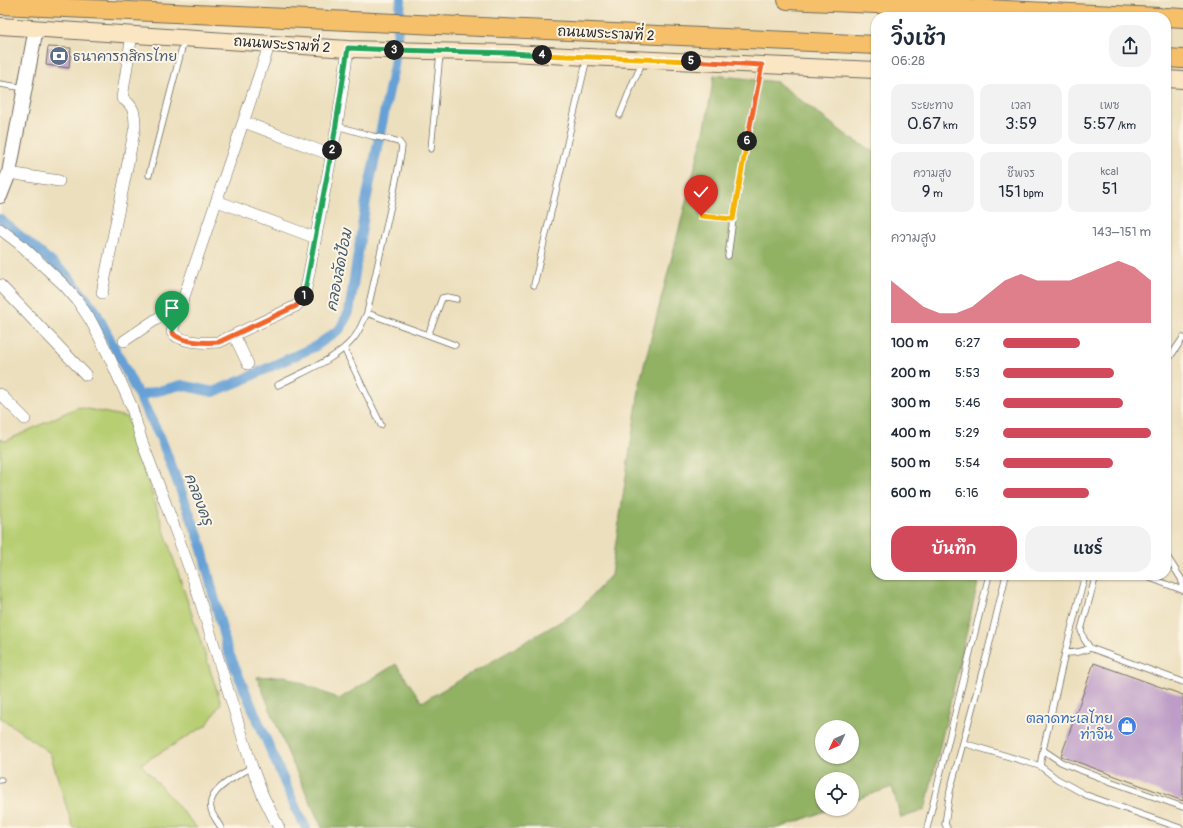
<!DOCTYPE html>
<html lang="th">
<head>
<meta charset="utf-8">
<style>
	:root { --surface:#fff; --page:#f2f2f3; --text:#1f2937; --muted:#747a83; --accent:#d1495b }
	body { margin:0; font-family:Pangolin,"Playpen Sans Thai",sans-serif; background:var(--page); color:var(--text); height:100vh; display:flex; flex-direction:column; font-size:15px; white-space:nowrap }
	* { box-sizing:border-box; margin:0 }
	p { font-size:13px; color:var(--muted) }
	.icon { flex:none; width:22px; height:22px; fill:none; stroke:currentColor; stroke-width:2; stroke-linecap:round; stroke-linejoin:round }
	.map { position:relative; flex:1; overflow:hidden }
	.drawer { position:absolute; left:871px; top:12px; width:300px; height:568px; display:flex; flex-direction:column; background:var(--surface); border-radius:16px; box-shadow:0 1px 3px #0004 }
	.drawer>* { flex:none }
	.needle { width:26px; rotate:226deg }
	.buttons { position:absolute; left:815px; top:720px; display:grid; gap:8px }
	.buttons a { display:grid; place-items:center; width:44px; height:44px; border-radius:50%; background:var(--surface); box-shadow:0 1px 3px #0004; font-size:20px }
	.pin { position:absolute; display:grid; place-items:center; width:34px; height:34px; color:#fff; margin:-41px -17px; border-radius:50% 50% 50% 0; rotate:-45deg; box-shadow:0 0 4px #0007 }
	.pin .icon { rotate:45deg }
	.km { position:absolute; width:20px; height:20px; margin:-10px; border-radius:50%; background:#222; color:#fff; font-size:11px; line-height:20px; text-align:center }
	.round { display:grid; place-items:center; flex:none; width:42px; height:42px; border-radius:16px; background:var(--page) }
	.head { display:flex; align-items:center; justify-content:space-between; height:68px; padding:0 20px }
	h1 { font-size:22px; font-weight:600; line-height:30px }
	.stats { display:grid; grid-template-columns:repeat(3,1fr); gap:6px; height:68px; padding:4px 20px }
	.stats div { display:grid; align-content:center; border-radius:10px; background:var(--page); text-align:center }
	.stats b { font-size:17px; font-weight:600 }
	.stats small { font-size:11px; font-weight:400 }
	.stats p { font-size:11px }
	.chart { height:112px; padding:8px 20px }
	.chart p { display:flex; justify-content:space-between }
	.chart svg { width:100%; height:72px; margin-top:4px; fill:var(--accent); opacity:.7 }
	.cta { display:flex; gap:8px; margin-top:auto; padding:8px 20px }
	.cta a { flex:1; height:46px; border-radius:16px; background:var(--accent); color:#fff; font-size:16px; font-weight:600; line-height:46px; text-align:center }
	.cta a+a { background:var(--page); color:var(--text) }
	ul { padding:0 20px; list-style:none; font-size:13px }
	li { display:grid; grid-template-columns:64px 48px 1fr; align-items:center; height:30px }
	li i { height:10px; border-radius:5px; background:var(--accent) }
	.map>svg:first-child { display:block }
</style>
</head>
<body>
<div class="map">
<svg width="1183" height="828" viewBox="0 0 1183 828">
	<rect width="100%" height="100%" fill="#fcf5e5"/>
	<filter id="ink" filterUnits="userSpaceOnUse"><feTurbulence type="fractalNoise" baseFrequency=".025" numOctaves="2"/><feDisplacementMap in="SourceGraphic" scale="8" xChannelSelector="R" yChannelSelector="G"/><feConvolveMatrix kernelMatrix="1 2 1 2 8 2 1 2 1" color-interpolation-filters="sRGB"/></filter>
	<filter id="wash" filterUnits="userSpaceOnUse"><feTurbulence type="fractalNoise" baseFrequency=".012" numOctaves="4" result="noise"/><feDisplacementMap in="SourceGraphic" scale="16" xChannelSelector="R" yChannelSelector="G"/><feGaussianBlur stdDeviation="0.9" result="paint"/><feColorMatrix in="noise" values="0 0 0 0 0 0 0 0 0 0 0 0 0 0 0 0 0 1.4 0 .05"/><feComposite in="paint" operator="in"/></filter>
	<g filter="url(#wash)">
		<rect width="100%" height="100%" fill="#ecdfbd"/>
		<path fill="#b7ce72" stroke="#717c4e" d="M 78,407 L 127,417 L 221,703 L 207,725 L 141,764 L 197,828 L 73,828 L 50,753 L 0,717 L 0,439 L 6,441 Z"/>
		<path fill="#91b164" stroke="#5e6e48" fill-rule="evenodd" d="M 714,75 L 777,82 L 849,137 L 876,153 L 876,575 L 980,575 L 925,810 L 901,818 L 892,787 L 852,801 L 852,779 L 822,779 L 822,809 L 831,809 L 779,828 L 322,828 L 287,751 L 257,677 L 285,676 L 339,699 L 396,664 L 422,702 L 577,612 L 611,575 L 641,377 L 705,128 ZM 822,727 L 852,727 L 852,757 L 822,757 Z"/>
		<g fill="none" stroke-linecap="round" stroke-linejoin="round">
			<path stroke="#66a0d5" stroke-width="10" d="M 0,219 L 68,276 L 95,310 L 161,439 L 200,541 L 227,649 L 297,811 L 306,828
				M 139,396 L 181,385 L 213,392 L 240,381 L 316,346 L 340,329 L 349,312 L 366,201 L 394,66 L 401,0"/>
		</g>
		<g id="blocks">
			<path fill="#bd9cc7" d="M 48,47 L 71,48 L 69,68 L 46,65 Z
				M 1094,663 L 1183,695 L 1183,801 L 1061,756 Z"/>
		</g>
	</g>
	<g filter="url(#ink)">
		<use href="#blocks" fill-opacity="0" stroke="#6f6a5e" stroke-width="1"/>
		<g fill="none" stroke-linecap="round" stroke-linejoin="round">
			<defs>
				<path id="service" d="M 0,84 L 25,88
					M 620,115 L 634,80 L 637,75 L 642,61
					M 431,149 L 440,53
					M 149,175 L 184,40
					M 701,216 L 733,219
					M 728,256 L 733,219 L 761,67
					M 534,285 L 587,58
					M 367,313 L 428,335 L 434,320 L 442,298 L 447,297 L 457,299
					M 428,335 L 455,345
					M 344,348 L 381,425
					M 1166,363 L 1183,338
					M 278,385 C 303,372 336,360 354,338 C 360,330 363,321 367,313 L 393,196 L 401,154 L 402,146 L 399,142 L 388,139 L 372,136 L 337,126
					M 1085,575 L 1065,653 L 1043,750 L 1040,766 L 1057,779 L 1086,795 L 1180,828
					M 1096,575 L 1081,630 L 1084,639 L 1090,648 L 1183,682
					M 1142,575 L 1182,590 L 1182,580 L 1166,555
					M 1065,653 C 1074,653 1082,652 1090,648
					M 963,743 L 1040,766
					M 1043,750 L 1061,762 L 1075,768 L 1112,782 L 1183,807
					M 0,780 L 1,780
					M 221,828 C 218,822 212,815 211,809 C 206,790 239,775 252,767
					M 927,828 L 989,575
					M 947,828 L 945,824 L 950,791 L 988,650 L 1006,575"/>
				<path id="minor" d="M 270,43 L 172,332 C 179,343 207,343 219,342 L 296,306 L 302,300 L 305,294 L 337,126 L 348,49
					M 244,122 L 331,155
					M 9,173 L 59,181
					M 217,201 L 316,238
					M 0,229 L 21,245 L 64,285 L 77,300 L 91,321 L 108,354 L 131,405 L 142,442 L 162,494 L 193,578 L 252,767 L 263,796 L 279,828
					M 0,285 L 86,375
					M 102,293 L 135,127 C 135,113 134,106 122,98 L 132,34
					M 234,335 L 248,364
					M 124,341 L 161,316 L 181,307
					M 0,394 L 25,419"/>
				<path id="tertiary" d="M 0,196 L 9,173 L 36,28"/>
				<path id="secondary" d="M 0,26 L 348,49 L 511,53 L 587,57 L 876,70
					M 1166,79 L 1183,80"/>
				<path id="trunk" d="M 787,0 L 1160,17
					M 0,5 L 876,45
					M 1166,17 L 1183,18
					M 1166,58 L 1183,59"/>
			</defs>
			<use href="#service" stroke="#6f6a5e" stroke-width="7"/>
			<use href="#minor" stroke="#6f6a5e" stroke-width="12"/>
			<use href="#tertiary" stroke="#6f6a5e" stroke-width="16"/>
			<use href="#secondary" stroke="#6f6a5e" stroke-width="18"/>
			<use href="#trunk" stroke="#6f6a5e" stroke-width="20"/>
			<use href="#service" stroke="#fff" stroke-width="5.5"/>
			<use href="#minor" stroke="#fff" stroke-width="11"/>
			<use href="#tertiary" stroke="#fff" stroke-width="14"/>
			<use href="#secondary" stroke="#fbe6c4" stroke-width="16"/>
			<use href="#trunk" stroke="#f6c06b" stroke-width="18"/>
		</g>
	</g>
	<g fill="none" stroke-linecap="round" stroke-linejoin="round" filter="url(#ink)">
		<defs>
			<path id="split-1" d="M 172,332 C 179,343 207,343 219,342 L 296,306 L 304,296"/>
			<path id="split-2" d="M 304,296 L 332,150"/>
			<path id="split-3" d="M 332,150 L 348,48 L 394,50"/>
			<path id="split-4" d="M 394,50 L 511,53 L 542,55"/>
			<path id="split-5" d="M 542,55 L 691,61"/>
			<path id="split-6" d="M 691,61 L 762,65 L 747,141"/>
			<path id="split-7" d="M 701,216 L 733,219 L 747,141"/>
		</defs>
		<use href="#split-1" stroke="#fff" stroke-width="8"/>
		<use href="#split-2" stroke="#fff" stroke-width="8"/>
		<use href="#split-3" stroke="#fff" stroke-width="8"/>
		<use href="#split-4" stroke="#fff" stroke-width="8"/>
		<use href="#split-5" stroke="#fff" stroke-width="8"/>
		<use href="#split-6" stroke="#fff" stroke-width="8"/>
		<use href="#split-7" stroke="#fff" stroke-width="8"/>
		<use href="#split-1" stroke="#f0652b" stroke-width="5"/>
		<use href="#split-2" stroke="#22a559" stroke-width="5"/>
		<use href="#split-3" stroke="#22a559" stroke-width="5"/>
		<use href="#split-4" stroke="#22a559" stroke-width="5"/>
		<use href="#split-5" stroke="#f5b400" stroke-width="5"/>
		<use href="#split-6" stroke="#f0652b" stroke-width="5"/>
		<use href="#split-7" stroke="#f5b400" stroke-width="5"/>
	</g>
	<defs>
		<symbol id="bank-disc" viewBox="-11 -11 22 22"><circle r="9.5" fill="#5c6f8a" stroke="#fcf5e5"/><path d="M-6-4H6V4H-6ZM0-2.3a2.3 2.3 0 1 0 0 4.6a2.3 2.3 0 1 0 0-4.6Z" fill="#fff"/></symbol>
		<symbol id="shop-disc" viewBox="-11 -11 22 22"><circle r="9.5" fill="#3f7fe0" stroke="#fcf5e5"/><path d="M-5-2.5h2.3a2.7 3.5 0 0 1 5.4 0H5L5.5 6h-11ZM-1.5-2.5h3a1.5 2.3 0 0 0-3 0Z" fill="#fff"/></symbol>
	</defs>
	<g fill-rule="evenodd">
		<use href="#bank-disc" x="48" y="45" width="22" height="22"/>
		<use href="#shop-disc" x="1116" y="715" width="22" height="22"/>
	</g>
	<g text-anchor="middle" stroke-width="4" stroke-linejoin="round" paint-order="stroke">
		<g font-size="14" fill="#2b2b2b" stroke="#fcf5e5">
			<text transform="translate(606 33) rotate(3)" y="5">ถนนพระรามที่ 2</text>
			<text transform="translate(282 44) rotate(4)" y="5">ถนนพระรามที่ 2</text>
		</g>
		<g font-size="14" fill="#4e5e75" stroke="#fcf5e5" text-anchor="start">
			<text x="73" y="61">ธนาคารกสิกรไทย</text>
		</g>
		<g font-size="14" fill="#366cbe" stroke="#fcf5e5" text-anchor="end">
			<text x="1113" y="723">ตลาดทะเลไทย<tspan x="1113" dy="16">ท่าจีน</tspan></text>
		</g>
		<g font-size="15" font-style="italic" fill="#435a6f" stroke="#fcf5e5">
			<text transform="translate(339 270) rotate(-79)" y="5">คลองลัดป้อม</text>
			<text transform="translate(199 499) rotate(69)" y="5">คลองครุ</text>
		</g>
	</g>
</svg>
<div class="buttons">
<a><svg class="needle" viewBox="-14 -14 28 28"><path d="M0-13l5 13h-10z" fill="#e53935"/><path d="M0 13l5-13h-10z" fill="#747a83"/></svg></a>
<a><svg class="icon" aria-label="locate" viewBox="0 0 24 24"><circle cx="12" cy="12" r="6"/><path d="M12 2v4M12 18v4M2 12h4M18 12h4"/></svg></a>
</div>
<div class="pin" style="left:172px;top:332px;background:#1e9e55"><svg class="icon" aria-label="arrive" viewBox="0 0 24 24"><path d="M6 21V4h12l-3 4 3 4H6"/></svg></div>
<div class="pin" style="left:701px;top:216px;background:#d93025"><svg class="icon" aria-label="check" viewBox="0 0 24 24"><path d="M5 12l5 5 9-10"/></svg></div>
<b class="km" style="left:304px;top:296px">1</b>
<b class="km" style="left:332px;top:150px">2</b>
<b class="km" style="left:394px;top:50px">3</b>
<b class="km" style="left:542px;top:55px">4</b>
<b class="km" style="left:691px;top:61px">5</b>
<b class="km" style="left:747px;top:141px">6</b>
<section class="drawer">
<div class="head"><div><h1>วิ่งเช้า</h1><p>06:28</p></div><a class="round"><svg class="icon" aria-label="share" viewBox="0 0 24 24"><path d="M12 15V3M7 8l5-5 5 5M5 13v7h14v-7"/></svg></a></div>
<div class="stats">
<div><p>ระยะทาง</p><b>0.67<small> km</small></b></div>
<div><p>เวลา</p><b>3:59</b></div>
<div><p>เพซ</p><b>5:57<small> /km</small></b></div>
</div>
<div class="stats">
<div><p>ความสูง</p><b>9<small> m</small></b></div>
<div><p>ชีพจร</p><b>151<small> bpm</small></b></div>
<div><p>kcal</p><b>51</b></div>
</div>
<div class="chart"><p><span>ความสูง</span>143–151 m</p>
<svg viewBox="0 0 160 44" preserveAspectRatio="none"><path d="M0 44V18L10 26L20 34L30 38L40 38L50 34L60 26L70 18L80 14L90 18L100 18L110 18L120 14L130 10L140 6L150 10L160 18V44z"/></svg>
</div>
<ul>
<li><b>100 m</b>6:27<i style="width:52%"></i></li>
<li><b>200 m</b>5:53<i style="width:75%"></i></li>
<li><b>300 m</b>5:46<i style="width:81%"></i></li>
<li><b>400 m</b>5:29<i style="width:100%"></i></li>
<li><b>500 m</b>5:54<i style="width:74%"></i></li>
<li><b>600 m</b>6:16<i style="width:58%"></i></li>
</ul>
<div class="cta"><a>บันทึก</a><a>แชร์</a></div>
</section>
</div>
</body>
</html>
